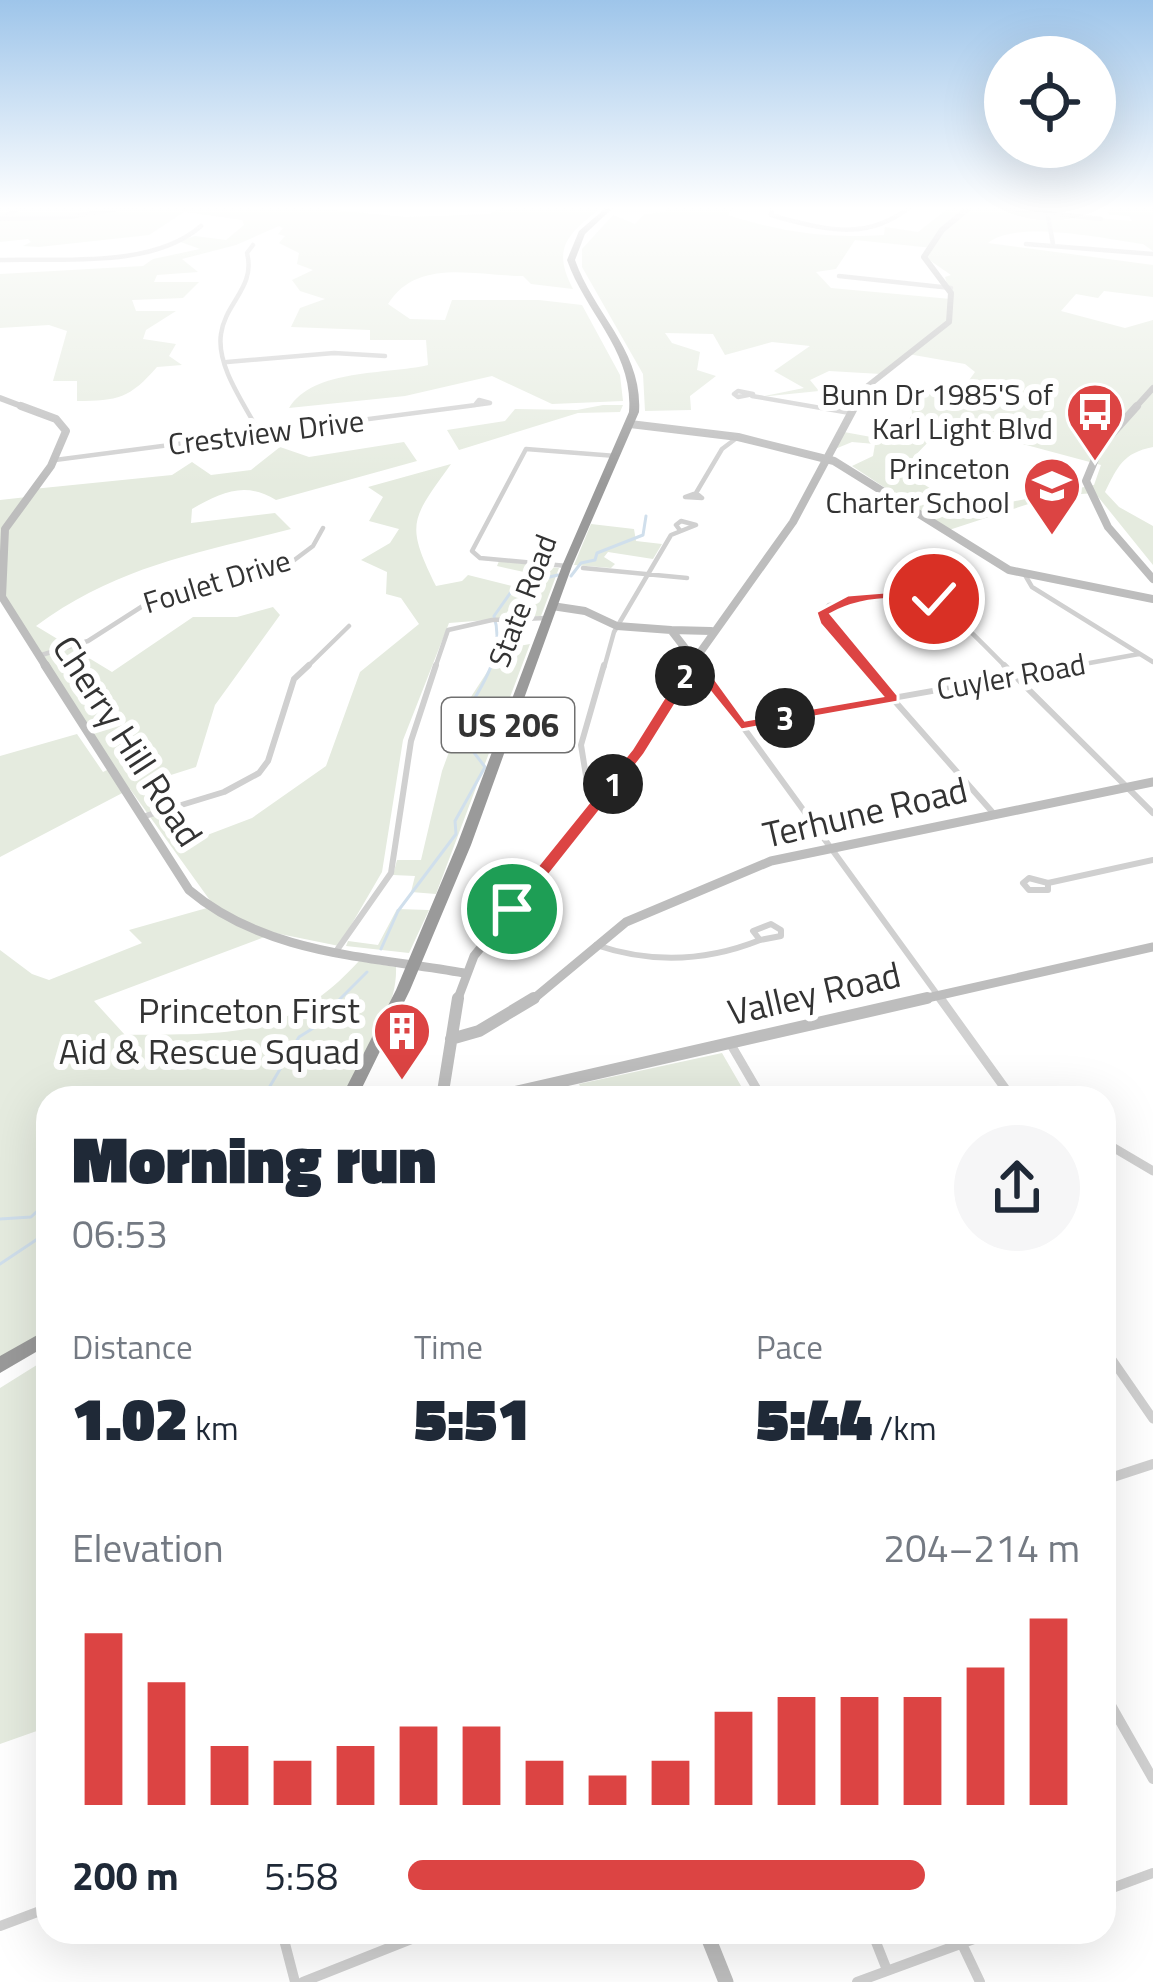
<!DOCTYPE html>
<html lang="en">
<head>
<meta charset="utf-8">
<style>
	:root { --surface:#fff; --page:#f6f6f7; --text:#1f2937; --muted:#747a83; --accent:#dc4443 }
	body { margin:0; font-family:"Titillium Web",sans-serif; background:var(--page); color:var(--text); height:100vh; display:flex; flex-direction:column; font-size:45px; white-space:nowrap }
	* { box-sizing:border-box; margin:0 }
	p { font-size:39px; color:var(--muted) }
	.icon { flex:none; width:66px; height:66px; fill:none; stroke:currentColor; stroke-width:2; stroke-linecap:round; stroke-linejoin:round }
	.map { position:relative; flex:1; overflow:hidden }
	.drawer { position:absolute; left:36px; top:1086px; width:1080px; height:858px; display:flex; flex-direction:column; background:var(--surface); border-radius:36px; box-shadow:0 12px 48px #0002 }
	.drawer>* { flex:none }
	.fabs { position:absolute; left:984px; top:36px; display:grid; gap:24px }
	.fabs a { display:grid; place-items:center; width:132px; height:132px; border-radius:50%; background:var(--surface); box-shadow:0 12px 48px #0002; font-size:60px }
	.pin { position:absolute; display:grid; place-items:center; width:102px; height:102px; color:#fff; margin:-51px; border:6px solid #fff; border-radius:50%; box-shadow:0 3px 12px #0007 }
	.km { position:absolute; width:60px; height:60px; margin:-30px; border-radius:50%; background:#222; color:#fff; font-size:33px; line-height:60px; text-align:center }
	.round { display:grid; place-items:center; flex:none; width:126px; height:126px; border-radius:63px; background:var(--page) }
	.summary { display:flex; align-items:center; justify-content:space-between; height:204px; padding:0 36px }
	h1 { font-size:66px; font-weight:800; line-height:90px }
	.metrics { display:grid; grid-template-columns:repeat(3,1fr); gap:18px; height:204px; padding:12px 36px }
	.metrics div { display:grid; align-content:center }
	.metrics b { font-size:60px; font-weight:800 }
	.metrics small { font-size:33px; font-weight:400 }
	.metrics p { font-size:33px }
	.chart { height:336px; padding:24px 36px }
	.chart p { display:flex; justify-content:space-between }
	.chart svg { width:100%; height:216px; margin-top:12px; stroke:var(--accent); stroke-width:6 }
	ul { padding:0 36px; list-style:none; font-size:39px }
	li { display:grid; grid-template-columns:192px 144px 1fr; align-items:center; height:90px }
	li i { height:30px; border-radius:15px; background:var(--accent) }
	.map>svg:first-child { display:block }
</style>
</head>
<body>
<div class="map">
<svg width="1153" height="1982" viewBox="0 0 1153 1982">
	<rect width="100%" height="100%" fill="#fff"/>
	<path fill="#e5ebdf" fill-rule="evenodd" d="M 23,206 L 295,206 L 406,217 L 490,214 L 502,206 L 603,206 C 570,233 550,246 573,289 L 531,284 L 523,276 C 477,276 417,257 388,304 L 410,319 L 445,320 L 452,300 L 539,300 L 582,305 L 620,375 L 623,401 L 552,404 L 492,376 L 405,396 L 289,408 C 314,368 386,375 428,365 L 426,340 L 370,340 L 370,330 L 291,327 L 300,308 L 325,299 L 300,291 L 292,280 L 313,270 L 297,264 L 299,253 L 279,243 L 285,236 L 278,234 L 283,228 L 279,226 L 236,245 L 182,259 L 198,272 L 157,275 L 154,282 L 199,282 L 183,298 L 132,300 L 136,311 L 176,311 L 146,330 L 143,339 L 176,344 L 169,356 L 182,365 L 157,367 C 130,398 118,401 77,401 L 77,381 L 53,381 L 67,331 L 49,325 L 0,328 L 0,274 L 143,266 L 153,259 L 200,249 L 178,241 L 195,236 L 226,240 L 244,225 L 242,220 L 184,212 L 149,235 L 39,247 L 23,246 L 31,242 L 28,239 L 0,242 L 0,208 Z
		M 668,206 L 735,206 L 728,215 C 779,232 830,239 884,235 L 885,227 L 918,232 L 951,206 L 1132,221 L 1129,216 L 1109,215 L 1108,209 L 1079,206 L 1153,206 L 1153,251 L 1143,244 C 1106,239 1016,219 988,243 L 1153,265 L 1153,297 L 1104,291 L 1098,298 L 1076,294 L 1061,311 L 1125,328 L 1153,320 L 1153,447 C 1123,453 1118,466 1105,492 L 1119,507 L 1153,526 L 1153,565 L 1095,493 L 1053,496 L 949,530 L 852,466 L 873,456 L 875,444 L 852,442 L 835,449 L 844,432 L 893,441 L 912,415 L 911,399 L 967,383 L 975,372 L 965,364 L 908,354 L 881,374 L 829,371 L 810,380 L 819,391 L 759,397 L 804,388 L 774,371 L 810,346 L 772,342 L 725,355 L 713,334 L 665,333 L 672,343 L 700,352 L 697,370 L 716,376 L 690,396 L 691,410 L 645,411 L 643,374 L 582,267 L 582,249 L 613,215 L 635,224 L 645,214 L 664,212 ZM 855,240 L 933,248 L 925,257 L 951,275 L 945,277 L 951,299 L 831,288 L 816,272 L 836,269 ZM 967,429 L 1101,465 L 1094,485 L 1001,504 L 982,494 L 952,502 L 901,470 L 935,435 Z
		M 603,405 L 623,405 L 620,412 L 578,413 L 459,450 L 447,430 L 505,421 L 515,409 L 577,410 Z
		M 404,442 L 417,461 L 276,500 C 245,481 222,492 192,509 L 191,523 L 275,513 L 291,529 C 195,554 118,566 36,626 L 112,672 L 193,617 L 237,617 L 273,607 L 280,615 L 215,705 L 196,767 L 152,781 L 202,837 L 252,818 L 326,766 L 360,672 L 419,624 L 401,598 L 386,594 L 387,572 L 361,560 L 390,543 L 399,529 L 369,521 L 383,497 L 368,487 L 451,464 C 411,520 405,523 436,586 L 462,581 L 468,575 L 528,590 L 533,574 L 497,566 L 499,561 L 559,568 L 541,616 L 449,623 L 403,740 L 382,872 L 339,946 L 275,933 L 94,1001 L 125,1035 C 226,1033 285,1042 359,961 L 396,967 C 398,1011 362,1059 342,1098 L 48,1098 L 48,1331 L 0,1360 L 0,950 L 32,974 L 49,980 L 142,943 L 129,930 L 214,906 L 130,789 L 0,857 L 0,756 L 77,734 L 103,772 L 111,768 L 0,595 L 0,500 L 27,497 L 33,489 L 172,475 L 192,462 L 211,475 L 251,470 L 280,447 L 309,457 Z
		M 591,524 L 634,529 L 636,541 L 662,544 L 653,559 L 608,552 L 604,557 L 615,564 L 611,568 L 574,565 Z
		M 530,644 L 436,894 L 411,892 L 415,876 L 393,875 L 397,860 L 421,860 L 442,771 L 467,703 L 502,649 Z
		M 397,909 L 429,910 L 409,953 L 346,946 L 348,941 L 378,945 Z
		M 722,1053 L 748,1098 L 585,1098 L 579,1084 Z
		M 48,1358 L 48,1727 L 0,1744 L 0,1388 Z"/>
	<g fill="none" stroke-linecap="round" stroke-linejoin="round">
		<path stroke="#d0dfec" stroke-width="3" d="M 571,576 L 581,563 L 595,560 L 597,553 L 643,535 L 646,516
			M 381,949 L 398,911 L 456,834 L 455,821 L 485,767 L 469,746 L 457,740 L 455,730 C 476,695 507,657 494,616 L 516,585 L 558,575
			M 263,1098 L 299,1037 L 315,1027 L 318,1012 L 332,1007 L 367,972
			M 0,1219 L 31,1217 L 48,1201
			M 0,1264 L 48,1232"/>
		<path stroke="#d0d0d0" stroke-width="4.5" d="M 773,206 L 771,215 L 781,218 C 830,231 870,240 911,206
			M 986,206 L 1101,219
			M 1048,216 L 1053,244
			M 0,219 L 70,217 L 135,206
			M 0,219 L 23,206
			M 1026,244 L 1153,254
			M 253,245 L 247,253 C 256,287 225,303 221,334 C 216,367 246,406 260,434
			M 0,260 C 61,258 152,269 201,226
			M 839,276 L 951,288
			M 227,362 L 334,353 L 385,356
			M 738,391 L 753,394 L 738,397 L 734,394 Z
			M 752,396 L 850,413
			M 479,400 L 490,403 L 475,405 Z
			M 55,460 L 476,405
			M 696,493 L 702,498 L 685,497 Z
			M 696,493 L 722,449 L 738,437
			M 567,566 L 480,558 L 472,551 L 526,449 L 616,456
			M 583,568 L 687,578
			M 1025,575 L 1032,587 L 1153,662
			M 38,656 L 88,641 L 163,593 L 289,564 L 313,546 L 323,528
			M 695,661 L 700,668
			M 306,668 L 349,626
			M 435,668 L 448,630 L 492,620 L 547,618
			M 604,668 L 614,632 L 671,535 L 696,525 L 681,521 L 676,525 L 679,529
			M 866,668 L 825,621 L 823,612 L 829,605 C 938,590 931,592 1007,668
			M 1062,668 L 1139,654"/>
		<path stroke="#d0d0d0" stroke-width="6" d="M 698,665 L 942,1001
			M 863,665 L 994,814
			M 1004,665 L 1153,813
			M 741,725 L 1078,665
			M 602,797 L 588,788 L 581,745 L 604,665
			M 142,817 L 224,792 L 259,773 L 268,761 L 294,679 L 309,665
			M 1029,878 L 1048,883 L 1048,890 L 1029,890 L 1023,883 Z
			M 1048,883 L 1153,860
			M 771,924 L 781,930 L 781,936 L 760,940 L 753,931 Z
			M 596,945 C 652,964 705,962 760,940
			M 337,950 L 391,873 L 411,741 L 436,665"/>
		<path stroke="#d0d0d0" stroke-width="9" d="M 940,998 L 1012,1098
			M 730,1043 L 762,1098
			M 1104,1142 L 1153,1171
			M 1104,1348 L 1153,1419"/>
		<path stroke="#d0d0d0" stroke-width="10" d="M 1104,1480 L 1153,1464
			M 1104,1693 L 1153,1779
			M 1104,1891 L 1153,1873
			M 0,1926 L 48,1908
			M 282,1932 L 295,1982
			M 872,1932 L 887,1970
			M 962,1944 L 980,1982
			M 303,1982 L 429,1932
			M 857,1982 L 993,1932"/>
		<path stroke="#bdbdbd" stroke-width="6" d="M 0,398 L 29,409
			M 853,409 L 864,389 L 949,322 L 951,293 L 924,257 L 942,230 L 971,206
			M 1134,409 L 1153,388"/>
		<path stroke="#bdbdbd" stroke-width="8" d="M 21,406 L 56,419 L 66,431 L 51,466 L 5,529 L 2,597 L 47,668
			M 1137,406 L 1100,447 L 1086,481 L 1108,527 L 1153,579
			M 630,424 L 738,437 L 834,461 L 1009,570 L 1153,599
			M 552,606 L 585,611 L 617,626 L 671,630 L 695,661
			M 671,630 L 711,631
			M 689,668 L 793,522 L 855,406"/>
		<path stroke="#bdbdbd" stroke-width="9" d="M 45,665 L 189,890 C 266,955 369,956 464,973
			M 457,1001 L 474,956 L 639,752 L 691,665
			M 531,1001 L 626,922 L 771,861 L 1153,782
			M 914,1001 L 1153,947"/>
		<path stroke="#bdbdbd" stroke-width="12" d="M 451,1039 L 479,1031 L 534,998
			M 442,1098 L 458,998
			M 489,1098 L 927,998"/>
		<path stroke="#bdbdbd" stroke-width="15" d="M 706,1932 L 726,1982"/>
		<path fill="#9a9a9a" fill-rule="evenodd" d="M 608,206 L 615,206 L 585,234 L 575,260 C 594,314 643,351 639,412 L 572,566 L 471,845 L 410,990 L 357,1098 L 341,1098 L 396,990 L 457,845 L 562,566 L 629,412 C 634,352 586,314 567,260 L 579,231 Z
			M 48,1329 L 48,1345 L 0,1373 L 0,1356 Z"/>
	</g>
	<linearGradient id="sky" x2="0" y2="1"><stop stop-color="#9ec5ea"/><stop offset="0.43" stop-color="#fff"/><stop offset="1" stop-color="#fff" stop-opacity="0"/></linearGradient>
	<rect width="1153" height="484" fill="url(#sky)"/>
	<path fill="#dc4443" stroke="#fff" stroke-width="3" d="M 910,590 L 942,599 L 934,603 C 900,597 862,597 831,614 L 898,695 L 898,702 L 741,730 L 695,673 L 644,755 L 519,913 L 506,913 L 506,905 L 632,749 L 689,658 L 700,658 L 745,720 L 882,696 L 820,624 L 816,612 L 848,595 Z"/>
	<defs>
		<symbol id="bus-pin" viewBox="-11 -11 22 30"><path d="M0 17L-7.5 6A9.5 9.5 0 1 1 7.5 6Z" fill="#dc4443" stroke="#fff"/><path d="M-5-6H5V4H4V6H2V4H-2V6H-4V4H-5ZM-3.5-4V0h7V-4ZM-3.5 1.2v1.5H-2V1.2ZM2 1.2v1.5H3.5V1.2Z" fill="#fff"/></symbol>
		<symbol id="school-pin" viewBox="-11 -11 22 30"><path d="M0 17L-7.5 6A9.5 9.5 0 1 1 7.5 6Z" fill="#dc4443" stroke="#fff"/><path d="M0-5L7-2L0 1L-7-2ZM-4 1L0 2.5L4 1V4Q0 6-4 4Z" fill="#fff"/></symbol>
		<symbol id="building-pin" viewBox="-11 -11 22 30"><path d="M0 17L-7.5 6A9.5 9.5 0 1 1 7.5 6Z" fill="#dc4443" stroke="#fff"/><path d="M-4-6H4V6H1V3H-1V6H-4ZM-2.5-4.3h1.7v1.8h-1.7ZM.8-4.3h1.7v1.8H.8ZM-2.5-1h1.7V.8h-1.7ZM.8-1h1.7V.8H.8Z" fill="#fff"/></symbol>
	</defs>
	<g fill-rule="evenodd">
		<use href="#bus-pin" x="1062" y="379" width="66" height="90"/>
		<use href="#school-pin" x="1019" y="453" width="66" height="90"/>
		<use href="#building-pin" x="369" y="998" width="66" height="90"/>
	</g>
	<g text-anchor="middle" stroke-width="12" stroke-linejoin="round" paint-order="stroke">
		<g font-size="30" fill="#333" stroke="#fff" text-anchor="end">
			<text x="1053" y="405">Bunn Dr 1985'S of<tspan x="1053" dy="34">Karl Light Blvd</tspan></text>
			<text x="1010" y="479">Princeton<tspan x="1010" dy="34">Charter School</tspan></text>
		</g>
		<g font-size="30" fill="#333" stroke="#fff">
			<text transform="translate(266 433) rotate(-7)" y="10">Crestview Drive</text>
			<text transform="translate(217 582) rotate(-17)" y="10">Foulet Drive</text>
			<text transform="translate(523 601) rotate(-69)" y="10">State Road</text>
			<text transform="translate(1011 677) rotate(-10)" y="10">Cuyler Road</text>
		</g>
		<rect fill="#fff" stroke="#707070" stroke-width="3" x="442" y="698" width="132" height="54" rx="9"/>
		<g font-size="33" font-weight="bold" fill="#333">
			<text x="508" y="737">US 206</text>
		</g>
		<g font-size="36" fill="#333" stroke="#fff">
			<text transform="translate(128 741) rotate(57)" y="13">Cherry Hill Road</text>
			<text transform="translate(865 812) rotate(-13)" y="13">Terhune Road</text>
			<text transform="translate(814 993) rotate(-13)" y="13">Valley Road</text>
		</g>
		<g font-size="36" fill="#333" stroke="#fff" text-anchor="end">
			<text x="360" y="1023">Princeton First<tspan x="360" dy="41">Aid &amp; Rescue Squad</tspan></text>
		</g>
	</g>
</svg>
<div class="fabs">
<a><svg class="icon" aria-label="locate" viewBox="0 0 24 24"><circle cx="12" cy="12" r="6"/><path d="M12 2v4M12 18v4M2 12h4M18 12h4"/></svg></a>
</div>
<div class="pin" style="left:512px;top:909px;background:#1e9e55"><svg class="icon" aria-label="arrive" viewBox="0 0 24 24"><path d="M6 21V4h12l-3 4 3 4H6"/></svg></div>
<div class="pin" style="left:934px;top:599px;background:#d93025"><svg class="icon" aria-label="check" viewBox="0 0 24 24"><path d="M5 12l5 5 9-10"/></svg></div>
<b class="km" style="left:613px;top:784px">1</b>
<b class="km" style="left:685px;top:676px">2</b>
<b class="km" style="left:785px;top:718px">3</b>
<section class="drawer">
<div class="summary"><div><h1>Morning run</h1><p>06:53</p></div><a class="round"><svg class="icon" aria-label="share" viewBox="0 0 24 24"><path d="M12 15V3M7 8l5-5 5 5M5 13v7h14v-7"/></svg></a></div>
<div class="metrics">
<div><p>Distance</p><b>1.02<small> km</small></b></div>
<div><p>Time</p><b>5:51</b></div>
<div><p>Pace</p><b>5:44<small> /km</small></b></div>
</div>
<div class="chart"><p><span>Elevation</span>204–214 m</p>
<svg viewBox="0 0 160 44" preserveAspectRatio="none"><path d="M5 44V9M15 44V19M25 44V32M35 44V35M45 44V32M55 44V28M65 44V28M75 44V35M85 44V38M95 44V35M105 44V25M115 44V22M125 44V22M135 44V22M145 44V16M155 44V6"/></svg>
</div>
<ul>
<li><b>200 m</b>5:58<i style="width:77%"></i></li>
</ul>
</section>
</div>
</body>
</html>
